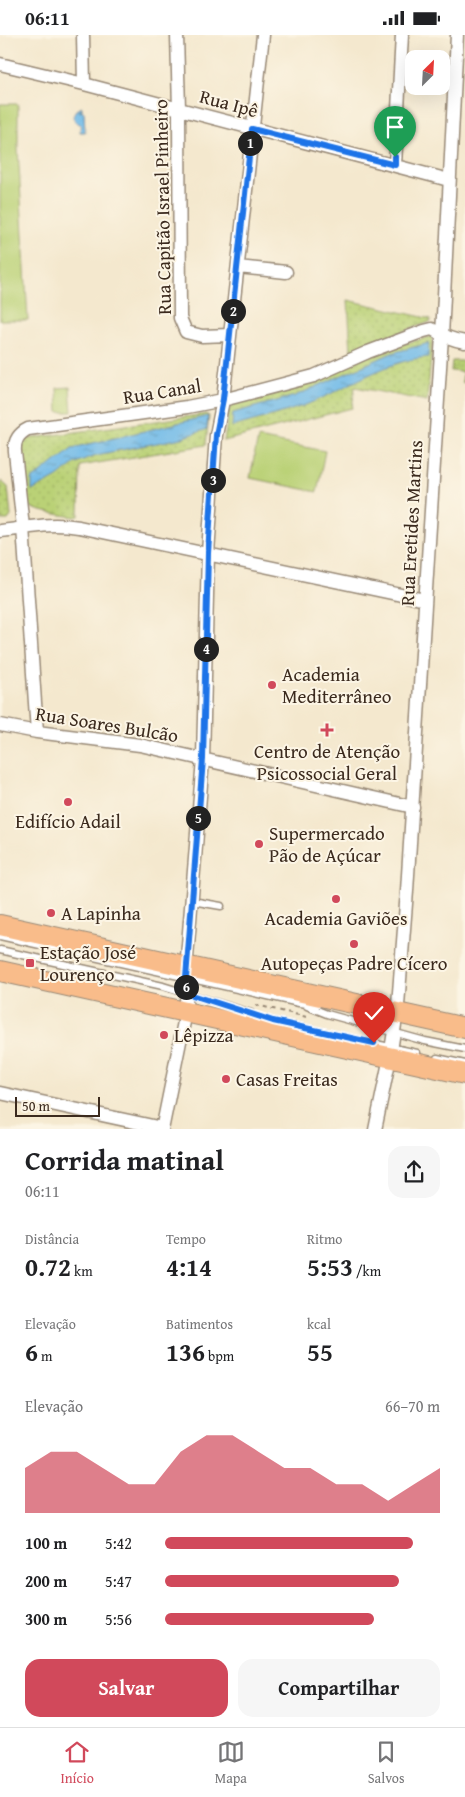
<!DOCTYPE html>
<html lang="pt">
<head>
<meta charset="utf-8">
<style>
	:root { --surface:#fff; --page:#f6f6f6; --text:#202124; --muted:#757577; --line:#e0e0e0; --accent:#d1495b }
	body { margin:0; font-family:"Gentium Book Plus",serif; background:var(--page); color:var(--text); height:100vh; display:flex; flex-direction:column; font-size:19px; white-space:nowrap }
	* { box-sizing:border-box; margin:0 }
	p { font-size:16px; color:var(--muted) }
	.icon { flex:none; width:28px; height:28px; fill:none; stroke:currentColor; stroke-width:2; stroke-linecap:round; stroke-linejoin:round }
	.map { position:relative; height:1094px; overflow:hidden }
	.panel { display:flex; flex-direction:column; background:var(--surface); flex:1 }
	.panel>* { flex:none }
	.needle { width:32px; rotate:24deg }
	.fabs { position:absolute; left:405px; top:15px; display:grid; gap:10px }
	.fabs a { display:grid; place-items:center; width:45px; height:45px; border-radius:10px; background:var(--surface); box-shadow:0 5px 20px #0002; font-size:25px }
	.scale { position:absolute; left:15px; bottom:12px; width:85px; box-sizing:border-box; padding-left:5px; border:2px solid #3b2a1e; border-top:0; font-size:14px; line-height:18px; white-space:nowrap; color:#3b2a1e; -webkit-text-stroke:4px #fcf5e5; paint-order:stroke }
	.pin { position:absolute; display:grid; place-items:center; width:42px; height:42px; color:#fff; margin:-51px -21px; border-radius:50% 50% 50% 0; rotate:-45deg; box-shadow:0 0 5px #0007 }
	.pin .icon { rotate:45deg }
	.km { position:absolute; width:25px; height:25px; margin:-12px; border-radius:50%; background:#222; color:#fff; font-size:14px; line-height:25px; text-align:center }
	.round { display:grid; place-items:center; flex:none; width:52px; height:52px; border-radius:15px; background:var(--page) }
	.overview { display:flex; align-items:center; justify-content:space-between; height:85px; padding:0 25px }
	h1 { font-size:28px; font-weight:600; line-height:38px }
	.metrics { display:grid; grid-template-columns:repeat(3,1fr); gap:8px; height:85px; padding:5px 25px }
	.metrics div { display:grid; align-content:center }
	.metrics b { font-size:25px; font-weight:600 }
	.metrics small { font-size:14px; font-weight:400 }
	.metrics p { font-size:14px }
	.chart { height:140px; padding:10px 25px }
	.chart p { display:flex; justify-content:space-between }
	.chart svg { width:100%; height:90px; margin-top:5px; fill:var(--accent); opacity:.7 }
	.primary-button { display:flex; gap:10px; margin-top:auto; padding:10px 25px }
	.primary-button a { flex:1; height:58px; border-radius:15px; background:var(--accent); color:#fff; font-size:20px; font-weight:600; line-height:58px; text-align:center }
	.primary-button a+a { background:var(--page); color:var(--text) }
	ul { padding:0 25px; list-style:none; font-size:16px }
	li { display:grid; grid-template-columns:80px 60px 1fr; align-items:center; height:38px }
	li i { height:12px; border-radius:6px; background:var(--accent) }
	.status { display:flex; justify-content:space-between; align-items:center; height:35px; padding:0 25px; background:var(--surface); direction:ltr }
	.status svg { height:14px; fill:currentColor }
	.dock { display:flex; justify-content:space-around; align-items:center; height:70px; border-top:1px solid var(--line); background:var(--surface); font-size:14px; color:var(--muted) }
	.dock a { display:grid; justify-items:center; gap:2px }
	.dock .current { color:var(--accent) }
	.map>svg:first-child { display:block }
</style>
</head>
<body>
<div class="status"><b>06:11</b><svg viewBox="0 0 49 12"><path d="M0 12V9h3v3zM5 12V6h3v6zM10 12V3h3v9zM15 12V0h3v12zM26 1h20v11H26zM47 4h2v5h-2z"/></svg></div>
<div class="map">
<svg width="465" height="1095" viewBox="0 0 465 1095">
	<defs>
		<pattern id="grass-tufts" width="24" height="20" patternUnits="userSpaceOnUse" patternTransform="scale(1.25)"><rect width="24" height="20" fill="#bad176"/><path d="M3 7l-1-3M5 7V3M7 7l1-3M15 17l-1-3M17 17v-4M19 17l1-3" fill="none" stroke="#a1b466"/></pattern>
		<pattern id="park-dots" width="8" height="8" patternUnits="userSpaceOnUse" patternTransform="scale(1.25)"><rect width="8" height="8" fill="#bad176"/><path d="M2 2h.1M6 6h.1" fill="none" stroke="#a1b466" stroke-width="1.8" stroke-linecap="round"/></pattern>
		<pattern id="water-ripples" width="26" height="14" patternUnits="userSpaceOnUse" patternTransform="scale(1.25)"><rect width="26" height="14" fill="#6fbae8"/><path d="M2 4q2-2 4 0t4 0M15 11q2-2 4 0t4 0" fill="none" stroke="#5c97bb"/></pattern>
	</defs>
	<rect width="100%" height="100%" fill="#fcf5e5"/>
	<filter id="ink" filterUnits="userSpaceOnUse"><feTurbulence type="fractalNoise" baseFrequency=".02" numOctaves="2"/><feDisplacementMap in="SourceGraphic" scale="10" xChannelSelector="R" yChannelSelector="G"/><feConvolveMatrix kernelMatrix="1 2 1 2 8 2 1 2 1" color-interpolation-filters="sRGB"/></filter>
	<filter id="wash" filterUnits="userSpaceOnUse"><feTurbulence type="fractalNoise" baseFrequency=".0096" numOctaves="4" result="noise"/><feDisplacementMap in="SourceGraphic" scale="20" xChannelSelector="R" yChannelSelector="G"/><feGaussianBlur stdDeviation="1.12" result="paint"/><feColorMatrix in="noise" values="0 0 0 0 0 0 0 0 0 0 0 0 0 0 0 0 0 1.4 0 .05"/><feComposite in="paint" operator="in"/></filter>
	<g filter="url(#wash)">
		<rect width="100%" height="100%" fill="#f4e8ce"/>
		<path fill="url(#grass-tufts)" stroke="#7a7e4a" d="M 452,326 L 465,326 L 465,348 L 462,347 L 463,337 L 451,336 Z"/>
		<path fill="url(#park-dots)" stroke="#7a7e4a" d="M 348,265 L 431,284 L 430,287 L 378,305 L 351,317 Z
			M 433,301 L 427,366 L 355,352 L 352,373 L 224,406 L 229,375 L 232,369 L 399,310 Z
			M 206,379 L 209,381 L 206,410 L 80,431 L 79,481 L 75,482 C 63,480 34,477 26,469 C 18,461 21,420 21,407 L 25,404 Z
			M 1,446 L 8,452 L 11,481 L 8,485 L 0,485 Z"/>
		<path fill="#bad176" stroke="#7a7e4a" d="M 0,69 L 18,69 L 18,114 L 28,285 L 0,285 Z
			M 70,352 L 72,377 L 58,377 L 57,353 Z
			M 258,403 L 325,416 L 317,457 L 250,443 Z"/>
		<path fill="url(#water-ripples)" stroke="#557283" d="M 82,72 L 82,76 L 79,76 L 84,77 L 85,97 L 80,97 L 81,90 L 77,88 L 73,82 L 75,76 Z
			M 429,308 L 428,322 C 383,326 345,355 303,371 C 280,379 256,385 232,392 L 233,378 L 295,361 L 392,318 Z
			M 208,381 L 207,394 L 182,403 L 96,420 L 75,428 L 57,442 L 32,456 L 32,445 L 72,413 Z"/>
	</g>
	<g filter="url(#ink)">
		<g fill="none" stroke-linecap="round" stroke-linejoin="round">
			<defs>
				<path id="service" d="M 192,866 L 221,871
					M 0,901 L 299,968 L 317,970
					M 0,915 L 163,951 L 251,978
					M 307,971 L 327,979 L 425,1006 L 465,1014
					M 244,980 L 417,1018
					M 437,1023 L 465,1029"/>
				<path id="minor" d="M 83,0 L 84,49
					M 177,0 L 179,74 L 180,283 L 186,297 L 202,301 L 230,300
					M 0,29 L 84,49 L 449,145
					M 395,130 L 402,0
					M 238,232 L 286,237
					M 0,496 C 30,493 48,487 79,492 L 425,565
					M 0,690 L 37,697 L 140,710 L 413,772
					M 37,697 L 23,492 L 15,417 C 14,406 18,399 28,394 L 187,372 L 223,365 L 314,341 L 368,317 L 424,296 L 432,294 C 443,301 452,305 465,307
					M 0,1058 L 162,1093
					M 162,1095 L 186,977 L 187,922 L 203,724 L 208,518 L 216,400 L 223,365 L 263,0
					M 375,1095 L 390,1022 L 398,970 L 407,856 L 442,301 L 457,0"/>
				<path id="primary" d="M 0,890 L 465,993
					M 0,936 L 465,1039"/>
			</defs>
			<use href="#service" stroke="#988976" stroke-width="9"/>
			<use href="#minor" stroke="#988976" stroke-width="15"/>
			<use href="#primary" stroke="#988976" stroke-width="22"/>
			<path stroke="#988976" stroke-width="2" stroke-dasharray="4 4" stroke-linecap="butt" d="M 256,970 L 307,982"/>
			<use href="#service" stroke="#fff" stroke-width="6"/>
			<use href="#minor" stroke="#fff" stroke-width="12"/>
			<use href="#primary" stroke="#f9bc8a" stroke-width="20"/>
		</g>
	</g>
	<g fill="none" stroke-linecap="round" stroke-linejoin="round" filter="url(#ink)">
		<defs>
			<path id="route" d="M 374,1008 L 273,986 L 186,958 L 186,943 L 203,724 L 208,518 L 216,400 L 223,364 L 252,94 L 395,130 L 395,122"/>
		</defs>
		<use href="#route" stroke="#fff" stroke-width="10"/>
		<use href="#route" stroke="#1a73e8" stroke-width="6"/>
	</g>
	<g fill="#d1495b" stroke="#fcf5e5" stroke-width="2">
		<circle cx="272" cy="650" r="5"/>
		<path d="M324.5 687.5h5v5h5v5h-5v5h-5v-5h-5v-5h5z"/>
		<circle cx="68" cy="767" r="5"/>
		<circle cx="259" cy="809" r="5"/>
		<circle cx="336" cy="864" r="5"/>
		<circle cx="51" cy="878" r="5"/>
		<circle cx="354" cy="909" r="5"/>
		<rect x="25" y="923" width="10" height="10" rx="2.5"/>
		<circle cx="164" cy="1000" r="5"/>
		<circle cx="226" cy="1044" r="5"/>
	</g>
	<g text-anchor="middle" stroke-width="4" stroke-linejoin="round" paint-order="stroke">
		<g font-size="19" fill="#3b2a1e" stroke="#fcf5e5">
			<text transform="translate(229 68) rotate(15)" y="7">Rua Ipê</text>
			<text transform="translate(162 172) rotate(-91)" y="7">Rua Capitão Israel Pinheiro</text>
			<text transform="translate(162 356) rotate(-9)" y="7">Rua Canal</text>
			<text transform="translate(411 488) rotate(-87)" y="7">Rua Eretides Martins</text>
			<text transform="translate(107 689) rotate(9)" y="7">Rua Soares Bulcão</text>
		</g>
		<g font-size="19" fill="#3b2a1e" stroke="#fcf5e5" text-anchor="start">
			<text x="282" y="646">Academia<tspan x="282" dy="22">Mediterrâneo</tspan></text>
			<text x="327" y="723" text-anchor="middle">Centro de Atenção<tspan x="327" dy="22">Psicossocial Geral</tspan></text>
			<text x="68" y="793" text-anchor="middle">Edifício Adail</text>
			<text x="269" y="805">Supermercado<tspan x="269" dy="22">Pão de Açúcar</tspan></text>
			<text x="61" y="885">A Lapinha</text>
			<text x="336" y="890" text-anchor="middle">Academia Gaviões</text>
			<text x="40" y="924">Estação José<tspan x="40" dy="22">Lourenço</tspan></text>
			<text x="354" y="935" text-anchor="middle">Autopeças Padre Cícero</text>
			<text x="174" y="1007">Lêpizza</text>
			<text x="236" y="1051">Casas Freitas</text>
		</g>
	</g>
</svg>
<div class="fabs">
<a><svg class="needle" viewBox="-14 -14 28 28"><path d="M0-13l5 13h-10z" fill="#e53935"/><path d="M0 13l5-13h-10z" fill="#757577"/></svg></a>
</div>
<div class="scale">50 m</div>
<div class="pin" style="left:395px;top:122px;background:#1e9e55"><svg class="icon" aria-label="arrive" viewBox="0 0 24 24"><path d="M6 21V4h12l-3 4 3 4H6"/></svg></div>
<div class="pin" style="left:374px;top:1008px;background:#d93025"><svg class="icon" aria-label="check" viewBox="0 0 24 24"><path d="M5 12l5 5 9-10"/></svg></div>
<b class="km" style="left:250px;top:108px">1</b>
<b class="km" style="left:233px;top:276px">2</b>
<b class="km" style="left:213px;top:445px">3</b>
<b class="km" style="left:206px;top:614px">4</b>
<b class="km" style="left:198px;top:783px">5</b>
<b class="km" style="left:186px;top:952px">6</b>
</div>
<section class="panel">
<div class="overview"><div><h1>Corrida matinal</h1><p>06:11</p></div><a class="round"><svg class="icon" aria-label="share" viewBox="0 0 24 24"><path d="M12 15V3M7 8l5-5 5 5M5 13v7h14v-7"/></svg></a></div>
<div class="metrics">
<div><p>Distância</p><b>0.72<small> km</small></b></div>
<div><p>Tempo</p><b>4:14</b></div>
<div><p>Ritmo</p><b>5:53<small> /km</small></b></div>
</div>
<div class="metrics">
<div><p>Elevação</p><b>6<small> m</small></b></div>
<div><p>Batimentos</p><b>136<small> bpm</small></b></div>
<div><p>kcal</p><b>55</b></div>
</div>
<div class="chart"><p><span>Elevação</span>66–70 m</p>
<svg viewBox="0 0 160 44" preserveAspectRatio="none"><path d="M0 44V22L10 14L20 14L30 22L40 30L50 30L60 14L70 6L80 6L90 14L100 22L110 22L120 30L130 30L140 38L150 30L160 22V44z"/></svg>
</div>
<ul>
<li><b>100 m</b>5:42<i style="width:90%"></i></li>
<li><b>200 m</b>5:47<i style="width:85%"></i></li>
<li><b>300 m</b>5:56<i style="width:76%"></i></li>
</ul>
<div class="primary-button"><a>Salvar</a><a>Compartilhar</a></div>
</section>
<nav class="dock">
<a class="current"><svg class="icon" aria-label="home" viewBox="0 0 24 24"><path d="M3 11l9-7 9 7M6 9v11h12V9"/></svg>Início</a>
<a><svg class="icon" aria-label="map" viewBox="0 0 24 24"><path d="M3 6l6-2 6 2 6-2v14l-6 2-6-2-6 2zM9 4v14M15 6v14"/></svg>Mapa</a>
<a><svg class="icon" aria-label="saved" viewBox="0 0 24 24"><path d="M7 4h10v16l-5-4-5 4z"/></svg>Salvos</a>
</nav>
</body>
</html>
